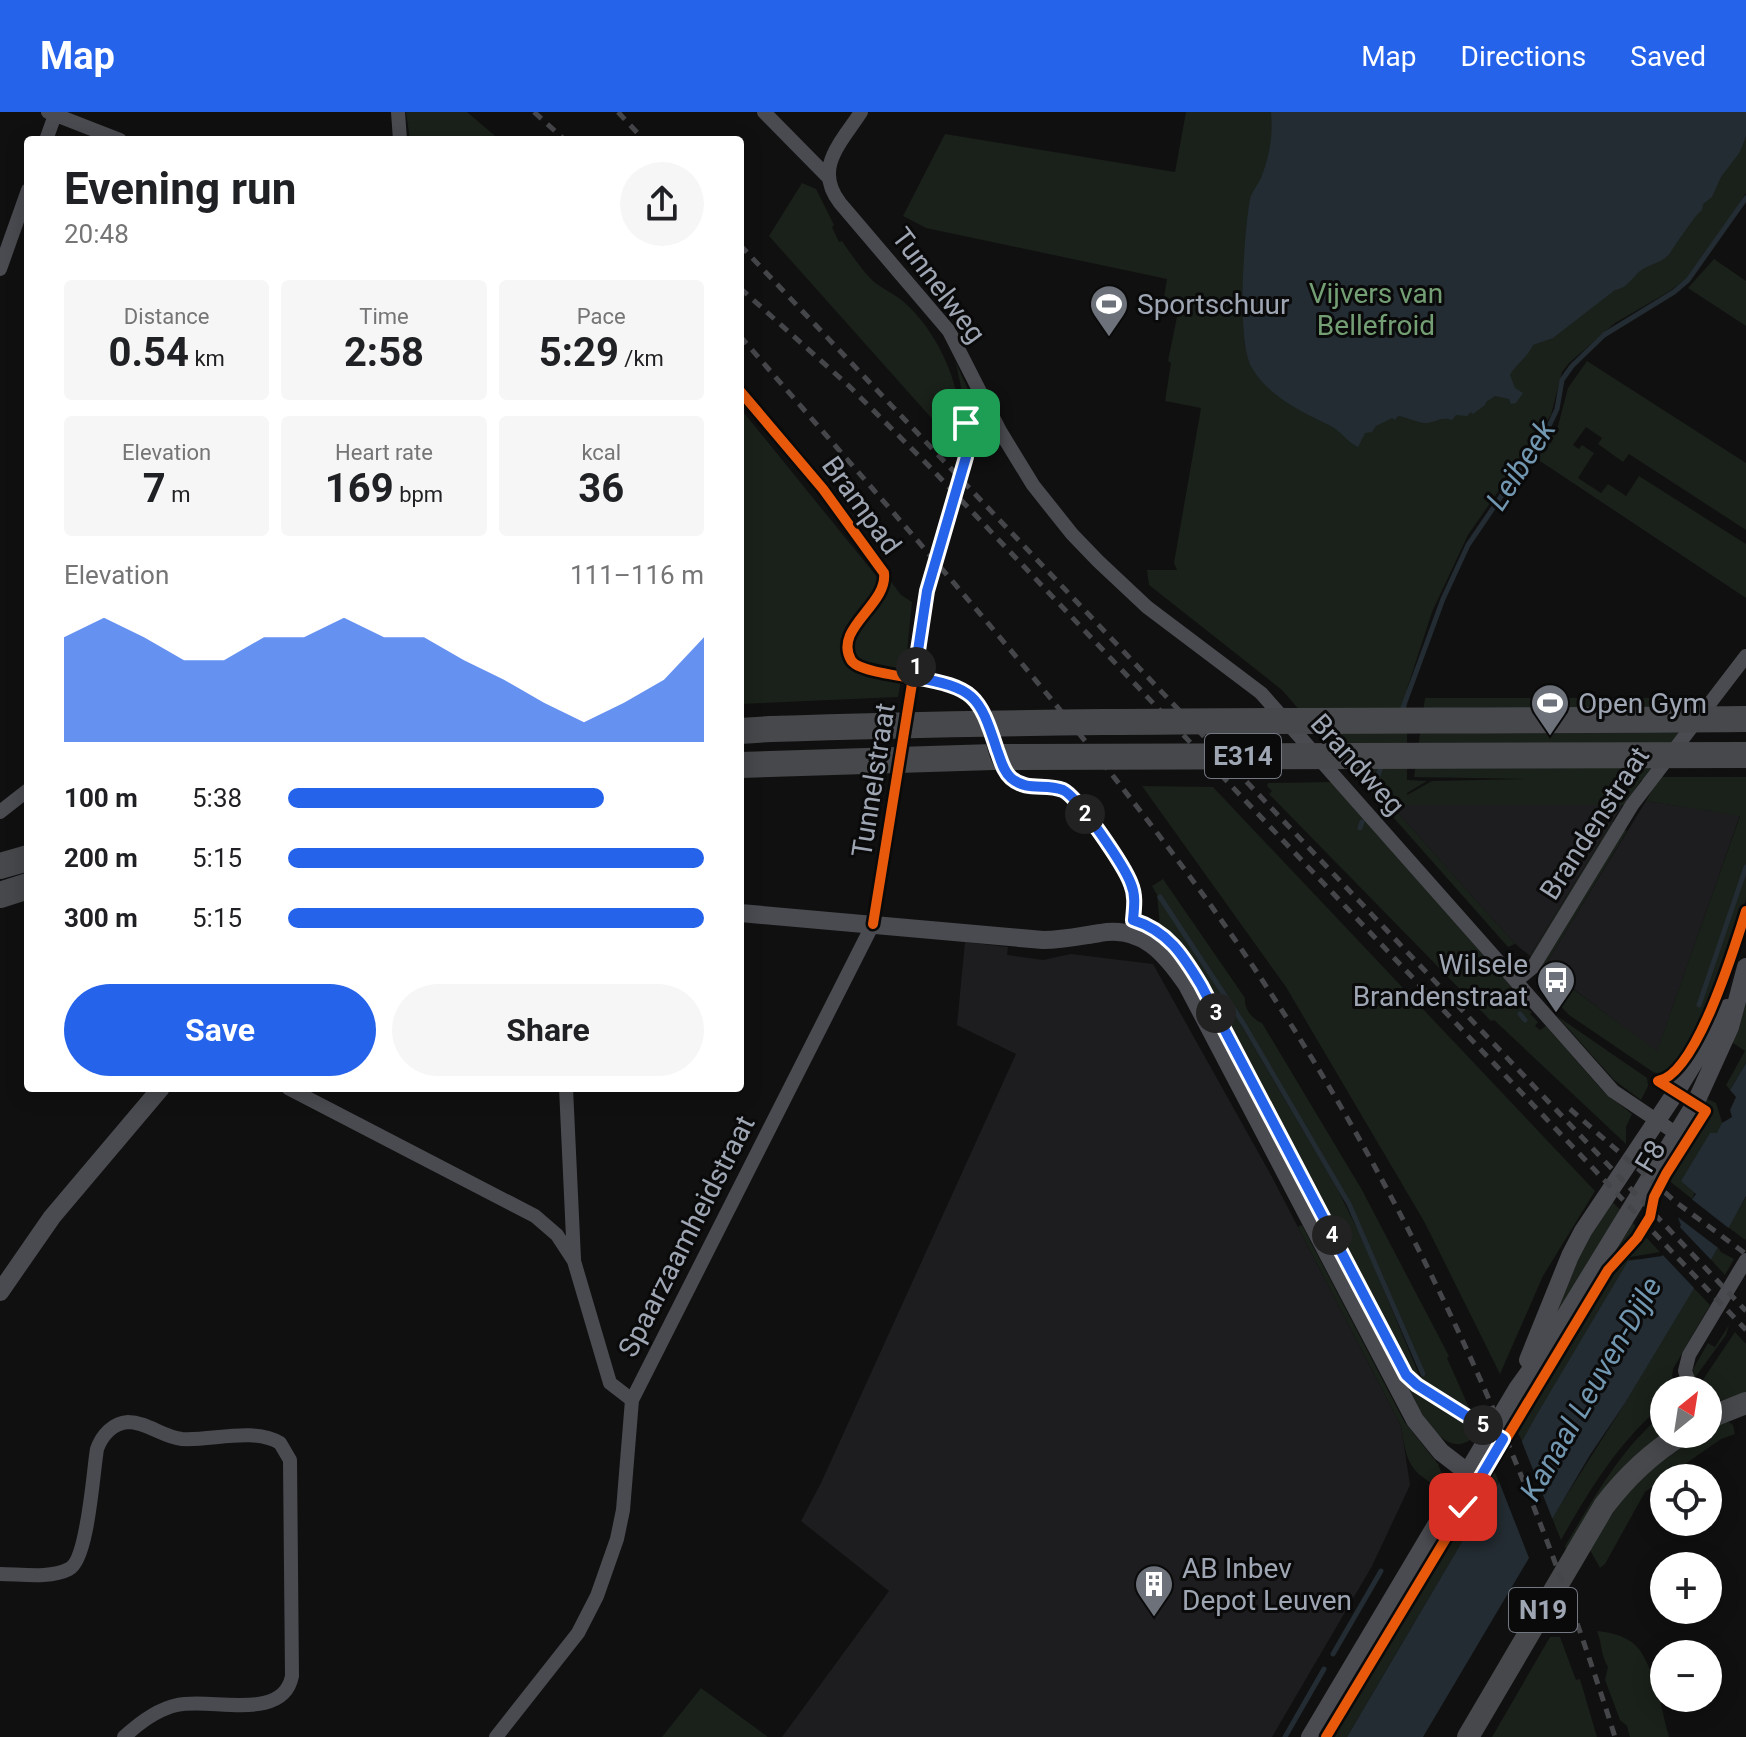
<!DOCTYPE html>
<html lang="en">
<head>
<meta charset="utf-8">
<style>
	:root { --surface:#fff; --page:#f6f6f6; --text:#202124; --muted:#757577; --accent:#2563eb }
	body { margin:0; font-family:Roboto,sans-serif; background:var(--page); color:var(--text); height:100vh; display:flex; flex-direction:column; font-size:30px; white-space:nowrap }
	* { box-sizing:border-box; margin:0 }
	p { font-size:26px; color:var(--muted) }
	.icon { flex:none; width:44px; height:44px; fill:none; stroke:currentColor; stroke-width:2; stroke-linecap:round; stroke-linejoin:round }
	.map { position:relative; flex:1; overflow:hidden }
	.panel { position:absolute; left:24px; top:24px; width:720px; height:956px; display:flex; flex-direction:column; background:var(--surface); border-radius:8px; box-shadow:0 4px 20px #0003 }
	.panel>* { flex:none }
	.needle { width:52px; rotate:30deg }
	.tools { position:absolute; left:1650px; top:1264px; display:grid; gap:16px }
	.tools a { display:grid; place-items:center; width:72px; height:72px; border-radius:50%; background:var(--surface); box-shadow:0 4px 20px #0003; font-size:40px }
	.pin { position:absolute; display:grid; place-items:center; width:68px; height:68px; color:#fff; margin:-34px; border-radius:16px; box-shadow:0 4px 12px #0006 }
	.km { position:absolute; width:40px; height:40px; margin:-20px; border-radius:50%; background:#222; color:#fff; font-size:22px; line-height:40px; text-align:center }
	.round { display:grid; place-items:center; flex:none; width:84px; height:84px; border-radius:42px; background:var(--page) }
	.summary { display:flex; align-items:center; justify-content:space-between; height:136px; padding:0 40px }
	h1 { font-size:44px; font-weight:700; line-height:60px }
	.figures { display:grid; grid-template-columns:repeat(3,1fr); gap:12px; height:136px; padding:8px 40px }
	.figures div { display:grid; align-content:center; border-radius:8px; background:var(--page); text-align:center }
	.figures b { font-size:40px; font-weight:700 }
	.figures small { font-size:22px; font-weight:400 }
	.figures p { font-size:22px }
	.chart { height:224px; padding:16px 40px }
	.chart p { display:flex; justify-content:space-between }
	.chart svg { width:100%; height:144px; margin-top:8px; fill:var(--accent); opacity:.7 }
	.primary-button { display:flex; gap:16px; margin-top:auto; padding:16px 40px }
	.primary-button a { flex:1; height:92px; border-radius:48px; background:var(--accent); color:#fff; font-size:32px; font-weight:700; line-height:92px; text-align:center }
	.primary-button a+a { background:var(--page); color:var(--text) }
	ul { padding:0 40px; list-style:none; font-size:26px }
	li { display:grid; grid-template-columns:128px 96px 1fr; align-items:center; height:60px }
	li i { height:20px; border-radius:10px; background:var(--accent) }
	header { display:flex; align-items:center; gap:48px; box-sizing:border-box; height:112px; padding:0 40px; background:var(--accent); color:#fff }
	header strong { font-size:38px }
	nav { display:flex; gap:44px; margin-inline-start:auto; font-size:28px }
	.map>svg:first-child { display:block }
</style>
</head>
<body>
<header>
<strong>Map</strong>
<nav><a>Map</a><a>Directions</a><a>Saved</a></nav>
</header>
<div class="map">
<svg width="1746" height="1625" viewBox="0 0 1746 1625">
	<rect width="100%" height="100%" fill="#101010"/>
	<path fill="#1d1d1f" d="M 1646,689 L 1740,703 L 1657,940 L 1544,855 Z
		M 1390,692 L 1623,692 L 1530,844 L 1513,830 Z
		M 965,830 L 1008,835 L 1007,843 L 1043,848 L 1071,842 L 1153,852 L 1272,1065 L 1401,1314 L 1410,1373 L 1372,1454 L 1272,1625 L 782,1625 L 889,1479 L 801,1409 L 821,1371 L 1016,942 L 957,913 Z"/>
	<path fill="#1a201a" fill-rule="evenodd" d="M 406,0 L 467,0 L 500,28 L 410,28 Z
		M 1186,0 L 1746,0 L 1746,81 L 1734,100 L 1686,167 L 1670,179 L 1615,211 L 1569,251 L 1562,260 L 1551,303 L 1468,423 L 1432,500 L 1407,577 L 1407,668 L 1427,669 L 1407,681 L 1407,683 L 1432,669 L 1525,667 L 1414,665 L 1425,586 L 1708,586 L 1652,668 L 1641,668 L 1625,693 L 1391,693 L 1515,832 L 1508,835 L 1385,696 L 1389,692 L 1383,694 L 1282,578 L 1149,473 L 1147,458 L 1177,458 L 1174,451 L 1201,296 L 1165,289 L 1171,251 L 1168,249 L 1180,190 L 1164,185 L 1167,167 L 926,116 L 903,104 L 945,22 L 1175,60 Z
		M 802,71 L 816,77 L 834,113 L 832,115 L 839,130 L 842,129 C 851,142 861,157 873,169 C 882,177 895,182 904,190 C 942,224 968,286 959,337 L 769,124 Z
		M 1714,147 L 1746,169 L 1746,214 L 1688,176 Z
		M 955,249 L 987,319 L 981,323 C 963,310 962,270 955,249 Z
		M 1587,249 L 1746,351 L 1746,418 L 1629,342 L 1623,350 L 1598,332 L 1602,326 L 1586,315 L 1573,333 L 1579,337 L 1582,333 L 1594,341 L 1578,366 L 1601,381 L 1608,372 L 1626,384 L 1639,364 L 1746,432 L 1746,486 L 1537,347 L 1558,314 L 1568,276 Z
		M 740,296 L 878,466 C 878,496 835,511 843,543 C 849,568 880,565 901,568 L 898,585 L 740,592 Z
		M 889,467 L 901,483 L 912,490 L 905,560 C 892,557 878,557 867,553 C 833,541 870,505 880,491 C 885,483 887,476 889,467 Z
		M 1659,665 L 1746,665 L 1746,787 L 1714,887 L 1671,959 L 1663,963 L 1653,960 L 1569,903 L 1552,885 L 1559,867 L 1657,939 L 1740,704 L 1646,689 Z
		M 1332,670 L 1527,893 L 1525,896 L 1532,900 L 1530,902 L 1538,910 L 1535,914 L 1540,918 L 1546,914 L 1603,979 L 1632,1002 L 1626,1015 L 1626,1032 L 1494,908 L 1491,909 L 1269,682 L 1272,679 L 1267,674 L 1268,671 Z
		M 1142,674 L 1213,675 L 1595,1079 L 1543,1164 L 1500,1262 L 1425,1111 L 1286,875 Z
		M 1612,710 L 1615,710 L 1531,846 L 1530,844 Z
		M 1626,718 L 1627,719 L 1544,855 L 1542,854 L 1623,719 Z
		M 1163,767 L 1245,886 C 1244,897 1252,907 1262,911 L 1362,1078 L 1449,1244 L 1447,1246 L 1471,1300 L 1420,1270 L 1404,1251 L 1201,863 L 1174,826 L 1160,814 L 1157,783 L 1152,774 ZM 1158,784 L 1164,789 L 1242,908 L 1343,1079 L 1425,1262 L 1428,1262 L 1420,1265 L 1366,1135 L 1337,1076 L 1220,877 Z
		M 1746,882 L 1746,951 L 1730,978 L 1726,973 L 1745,939 L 1730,929 Z
		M 1557,904 L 1647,966 L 1648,974 L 1641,988 L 1614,968 Z
		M 1705,986 L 1716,991 L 1723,1013 L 1692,1087 L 1667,1067 L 1712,999 L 1702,993 Z
		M 1746,1085 L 1746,1126 L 1745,1128 L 1728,1115 Z
		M 1610,1087 L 1622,1100 L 1543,1225 L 1567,1167 Z
		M 1630,1108 L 1638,1117 L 1604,1158 L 1514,1308 L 1512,1303 Z
		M 1302,1113 L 1404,1309 L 1438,1352 L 1442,1362 L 1441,1377 C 1408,1358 1407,1351 1401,1314 L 1298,1115 Z
		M 1644,1123 L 1660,1140 L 1630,1145 L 1629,1148 L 1640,1147 L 1600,1197 L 1522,1330 L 1517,1318 L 1610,1162 Z
		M 1718,1135 L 1721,1140 L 1734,1147 L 1725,1163 L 1711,1148 Z
		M 1693,1175 L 1710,1193 L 1673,1257 L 1672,1265 L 1678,1278 L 1664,1278 L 1664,1292 C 1619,1329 1590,1377 1561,1428 L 1552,1406 L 1625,1291 Z
		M 1729,1213 L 1726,1223 L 1694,1267 L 1693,1257 L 1708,1231 L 1715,1235 Z
		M 1735,1220 L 1746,1232 L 1746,1281 L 1716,1290 L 1708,1285 L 1708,1278 L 1700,1278 L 1698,1275 Z
		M 1399,1258 L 1415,1277 L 1480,1317 C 1446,1366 1412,1283 1399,1258 Z
		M 1664,1301 L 1664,1320 L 1617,1362 L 1567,1440 L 1565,1434 C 1594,1386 1620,1337 1664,1301 Z
		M 1727,1309 L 1733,1313 L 1735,1322 L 1721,1327 L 1645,1380 L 1605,1452 L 1600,1456 L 1590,1438 C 1613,1396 1634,1372 1670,1342 C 1682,1332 1692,1322 1708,1322 L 1708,1316 Z
		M 1492,1354 L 1500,1372 L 1463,1428 L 1347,1625 L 1330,1625 Z
		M 1597,1519 C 1609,1520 1623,1523 1633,1531 C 1653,1547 1662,1600 1669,1625 L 1630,1625 L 1627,1614 L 1620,1608 L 1605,1568 L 1608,1555 C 1601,1544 1602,1532 1597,1519 Z
		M 1550,1525 L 1560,1525 L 1576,1568 L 1580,1567 L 1597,1625 L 1492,1625 Z
		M 701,1576 L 768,1625 L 662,1625 Z"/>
	<path fill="#232c32" d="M 1271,0 L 1746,0 L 1746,24 L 1740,40 L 1721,65 L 1712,85 L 1703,92 L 1702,98 C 1695,103 1676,132 1670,141 C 1665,149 1651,152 1643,157 C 1633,163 1629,176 1615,178 L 1553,226 L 1533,233 C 1527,246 1517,251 1510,263 L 1515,276 L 1523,281 L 1516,291 L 1511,292 L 1509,287 L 1495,284 L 1486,290 L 1485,293 L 1473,302 L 1471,300 L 1467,304 L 1456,303 L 1452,308 C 1441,304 1437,310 1426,311 C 1418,311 1407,305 1398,304 L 1395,308 L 1392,306 L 1376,314 L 1372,320 L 1365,321 L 1358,335 C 1347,330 1340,318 1329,313 C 1302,300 1268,284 1252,256 C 1236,229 1244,121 1250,87 C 1252,79 1258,73 1261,66 C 1270,43 1273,24 1271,0 Z
		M 1746,951 L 1746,1084 L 1711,1148 L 1625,1291 L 1590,1343 L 1423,1625 L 1347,1625 L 1463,1428 L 1483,1400 L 1536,1304 L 1628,1149 L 1662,1144 L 1681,1113 L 1678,1106 L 1696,1082 L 1681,1069 L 1710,1021 L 1717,1021 L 1722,1011 L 1732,1005 L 1730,998 L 1736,985 L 1730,978 Z"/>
	<path fill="#101010" d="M 1689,1085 L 1731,1118 L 1721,1138 L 1675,1103 Z
		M 1675,1110 L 1714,1151 L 1696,1178 L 1660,1140 L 1676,1113 Z
		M 1520,1325 L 1554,1411 L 1531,1451 L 1498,1367 Z"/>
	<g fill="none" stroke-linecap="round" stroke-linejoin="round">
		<path stroke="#232c32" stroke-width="5" d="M 1401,601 L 1443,487 L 1468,433 L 1549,314 L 1557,297 L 1562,268 L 1572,254 L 1604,223 L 1674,180 L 1688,168 L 1746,86
			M 1373,677 L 1382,652
			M 1360,716 L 1362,710
			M 1160,785 L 1243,911 L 1349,1092 L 1423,1262
			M 1505,886 L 1511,892
			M 1699,893 L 1746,755
			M 1520,902 L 1525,908
			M 1333,1542 L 1381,1459
			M 1285,1625 L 1324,1557"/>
		<path stroke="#4a4b50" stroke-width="14" d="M 48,0 L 120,28
			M 398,0 L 400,28
			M 764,0 L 828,65
			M 861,0 C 841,31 813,56 840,91 L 949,219 L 1000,319 L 1033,373 L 1072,422 L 1098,449 L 1147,495 L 1261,581 L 1613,979 L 1677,1022
			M 46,28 L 55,3
			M 0,157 L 28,78
			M 0,700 L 28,678
			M 1516,869 L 1533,855 L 1632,693 L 1746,544
			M 288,976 L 535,1104 L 557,1123 L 574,1149 L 610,1271 L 632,1288
			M 566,976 L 574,1147
			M 1692,1278 L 1685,1259 L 1689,1243 L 1746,1148
			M 0,1462 C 20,1462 50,1467 69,1457 C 88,1448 93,1360 97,1337 C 102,1323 113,1311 128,1310 C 147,1310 163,1325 182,1327 C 212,1329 253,1315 280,1331 L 290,1348 L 292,1564 C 283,1611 210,1585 177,1593 C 158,1597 138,1612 124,1625
			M 496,1625 L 578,1521 L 597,1484 L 617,1427 L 623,1398 L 632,1288 L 873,812"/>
		<path stroke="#4a4b50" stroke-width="18" d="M 740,801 L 1043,828 C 1064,828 1080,824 1100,821 C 1142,813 1166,842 1187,873 L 1415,1308 L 1441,1340 L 1467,1360
			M 0,1180 L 52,1105 L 161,976
			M 1528,1248 L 1570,1144 L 1583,1119 L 1676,980 L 1727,896
			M 1310,1625 L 1517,1277 L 1540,1245 L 1695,992 L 1730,915 L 1746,855"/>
		<path stroke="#46484b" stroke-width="22" d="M 1708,1306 L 1746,1291
			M 1468,1625 L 1604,1394 C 1626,1365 1651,1341 1682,1322"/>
		<path stroke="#47484b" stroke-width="26" d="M 740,619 L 771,617
			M 0,754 L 28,746
			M 0,783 L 28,774"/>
		<path stroke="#45464a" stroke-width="5" stroke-dasharray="10 8" stroke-linecap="butt" d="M 534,0 L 565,28
			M 618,0 L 644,28
			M 740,133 L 1746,1199
			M 740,176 L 849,274 L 927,352 L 1746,1218
			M 740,224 C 891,399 1047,572 1185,758 C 1380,1021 1517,1314 1615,1625
			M 1570,997 L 1677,1091 L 1746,1142"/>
		<path stroke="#47484b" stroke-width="26" d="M 771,617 C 1096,606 1421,610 1746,607
			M 740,653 L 993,645 L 1746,643"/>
		<defs>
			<path id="cycleway" d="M 740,279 L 823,377 L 884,461 C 888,493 833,516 851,548 C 860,564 939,566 962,577 C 995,594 987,635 1007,661 C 1022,682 1044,670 1063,678 C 1078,685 1125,755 1131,772 C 1136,784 1134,795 1133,808 C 1168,820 1183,843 1201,873 L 1406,1263 L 1417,1273 L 1503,1327
				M 873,812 L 927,479 L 966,345 L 966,311
				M 1658,969 C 1696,963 1735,834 1746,799
				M 1326,1625 L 1608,1158 L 1637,1126 L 1650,1105 L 1654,1085 L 1666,1062 L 1706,999 L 1658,969"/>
		</defs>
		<use href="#cycleway" stroke="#0a0a0b" stroke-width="15"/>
		<use href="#cycleway" stroke="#e8590c" stroke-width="10"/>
	</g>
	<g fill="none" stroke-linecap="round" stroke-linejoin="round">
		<defs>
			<path id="route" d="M 966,311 L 966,345 L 927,479 L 914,565 C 974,576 979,582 997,638 C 1001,648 1003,659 1011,666 C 1027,680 1045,671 1063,678 C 1078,685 1125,755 1131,772 C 1136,784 1134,796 1133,808 C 1168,819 1183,843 1201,873 L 1406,1263 L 1417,1273 L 1503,1327 L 1463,1395"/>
		</defs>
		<use href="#route" stroke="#fff" stroke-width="16"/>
		<use href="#route" stroke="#2563eb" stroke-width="10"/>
	</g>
	<defs>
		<symbol id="stadium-pin" viewBox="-11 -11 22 30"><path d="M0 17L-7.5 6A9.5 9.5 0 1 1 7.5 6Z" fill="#6d727a" stroke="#0a0a0b"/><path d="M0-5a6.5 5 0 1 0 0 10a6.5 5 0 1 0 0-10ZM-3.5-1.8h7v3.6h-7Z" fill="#fff"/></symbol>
		<symbol id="bus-pin" viewBox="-11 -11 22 30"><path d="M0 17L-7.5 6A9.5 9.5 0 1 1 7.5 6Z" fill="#6d727a" stroke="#0a0a0b"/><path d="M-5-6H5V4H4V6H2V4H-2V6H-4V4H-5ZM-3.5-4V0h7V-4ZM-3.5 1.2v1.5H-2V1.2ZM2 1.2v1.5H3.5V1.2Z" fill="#fff"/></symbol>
		<symbol id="building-pin" viewBox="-11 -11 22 30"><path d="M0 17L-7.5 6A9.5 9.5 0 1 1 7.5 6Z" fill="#6d727a" stroke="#0a0a0b"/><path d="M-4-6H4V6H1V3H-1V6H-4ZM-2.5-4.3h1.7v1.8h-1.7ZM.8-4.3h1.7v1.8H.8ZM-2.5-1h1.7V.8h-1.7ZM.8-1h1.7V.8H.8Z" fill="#fff"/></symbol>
	</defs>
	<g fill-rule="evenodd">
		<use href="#stadium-pin" x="1087" y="170" width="44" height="60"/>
		<use href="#stadium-pin" x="1528" y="569" width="44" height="60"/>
		<use href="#bus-pin" x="1534" y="846" width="44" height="60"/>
		<use href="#building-pin" x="1132" y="1450" width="44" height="60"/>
	</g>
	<g text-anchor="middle" stroke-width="6" stroke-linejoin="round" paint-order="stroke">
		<g fill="#0a0a0b" stroke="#727781" stroke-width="2">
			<rect x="1205" y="622" width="76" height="44" rx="6"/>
			<rect x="1509" y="1476" width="68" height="44" rx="6"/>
		</g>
		<g font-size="26" font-weight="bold" fill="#9fa6b3">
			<text x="1243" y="653">E314</text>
			<text x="1543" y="1507">N19</text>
		</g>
		<g font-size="28" fill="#9fa6b3" stroke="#0a0a0b">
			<text transform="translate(939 173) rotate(53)" y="10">Tunnelweg</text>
			<text transform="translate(862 393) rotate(54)" y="10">Brampad</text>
			<text transform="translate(1358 652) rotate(48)" y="10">Brandweg</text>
			<text transform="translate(873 668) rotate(-81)" y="10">Tunnelstraat</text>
			<text transform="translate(1594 711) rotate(-57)" y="10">Brandenstraat</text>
			<text transform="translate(1650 1044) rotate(-59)" y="10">F8</text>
			<text transform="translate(686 1124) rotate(-63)" y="10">Spaarzaamheidstraat</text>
		</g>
		<g font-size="28" fill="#749f74" stroke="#0a0a0b">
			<text x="1376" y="191">Vijvers van<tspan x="1376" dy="32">Bellefroid</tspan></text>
		</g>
		<g font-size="28" fill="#9fa6b3" stroke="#0a0a0b" text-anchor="start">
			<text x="1137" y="202">Sportschuur</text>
			<text x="1578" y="601">Open Gym</text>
			<text x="1528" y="862" text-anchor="end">Wilsele<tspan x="1528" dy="32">Brandenstraat</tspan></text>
			<text x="1182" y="1466">AB Inbev<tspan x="1182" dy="32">Depot Leuven</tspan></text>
		</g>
		<g font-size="30" font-style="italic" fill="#7297b1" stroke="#0a0a0b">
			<text transform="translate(1521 353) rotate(-57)" y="10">Leibeek</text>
			<text transform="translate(1591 1277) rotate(-60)" y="10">Kanaal Leuven-Dijle</text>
		</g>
	</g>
</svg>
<div class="tools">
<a><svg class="needle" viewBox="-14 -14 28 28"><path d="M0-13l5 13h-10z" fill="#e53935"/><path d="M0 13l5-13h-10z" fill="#757577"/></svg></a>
<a><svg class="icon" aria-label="locate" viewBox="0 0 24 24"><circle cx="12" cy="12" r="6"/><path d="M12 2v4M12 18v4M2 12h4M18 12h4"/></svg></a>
<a>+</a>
<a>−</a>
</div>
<div class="pin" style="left:966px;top:311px;background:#1e9e55"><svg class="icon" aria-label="arrive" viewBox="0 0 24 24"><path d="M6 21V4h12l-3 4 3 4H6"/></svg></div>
<div class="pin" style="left:1463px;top:1395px;background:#d93025"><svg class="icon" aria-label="check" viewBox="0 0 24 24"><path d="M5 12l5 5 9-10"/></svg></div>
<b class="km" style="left:916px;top:555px">1</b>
<b class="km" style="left:1085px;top:702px">2</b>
<b class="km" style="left:1216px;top:901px">3</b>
<b class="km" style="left:1332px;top:1123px">4</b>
<b class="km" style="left:1483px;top:1313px">5</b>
<section class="panel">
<div class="summary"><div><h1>Evening run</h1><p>20:48</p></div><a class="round"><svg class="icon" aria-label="share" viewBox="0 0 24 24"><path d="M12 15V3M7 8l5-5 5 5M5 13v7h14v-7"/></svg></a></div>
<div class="figures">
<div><p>Distance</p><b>0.54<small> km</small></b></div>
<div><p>Time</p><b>2:58</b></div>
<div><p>Pace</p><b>5:29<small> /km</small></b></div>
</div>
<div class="figures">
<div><p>Elevation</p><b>7<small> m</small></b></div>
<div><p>Heart rate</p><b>169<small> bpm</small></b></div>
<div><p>kcal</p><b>36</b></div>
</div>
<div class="chart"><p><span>Elevation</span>111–116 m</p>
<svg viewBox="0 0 160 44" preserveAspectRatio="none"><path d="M0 44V12L10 6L20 12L30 19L40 19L50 12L60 12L70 6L80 12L90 12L100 19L110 25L120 32L130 38L140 32L150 25L160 12V44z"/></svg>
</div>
<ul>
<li><b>100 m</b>5:38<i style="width:76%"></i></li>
<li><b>200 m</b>5:15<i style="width:100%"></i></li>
<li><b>300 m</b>5:15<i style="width:100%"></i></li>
</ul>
<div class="primary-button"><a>Save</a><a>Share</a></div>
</section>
</div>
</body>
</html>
